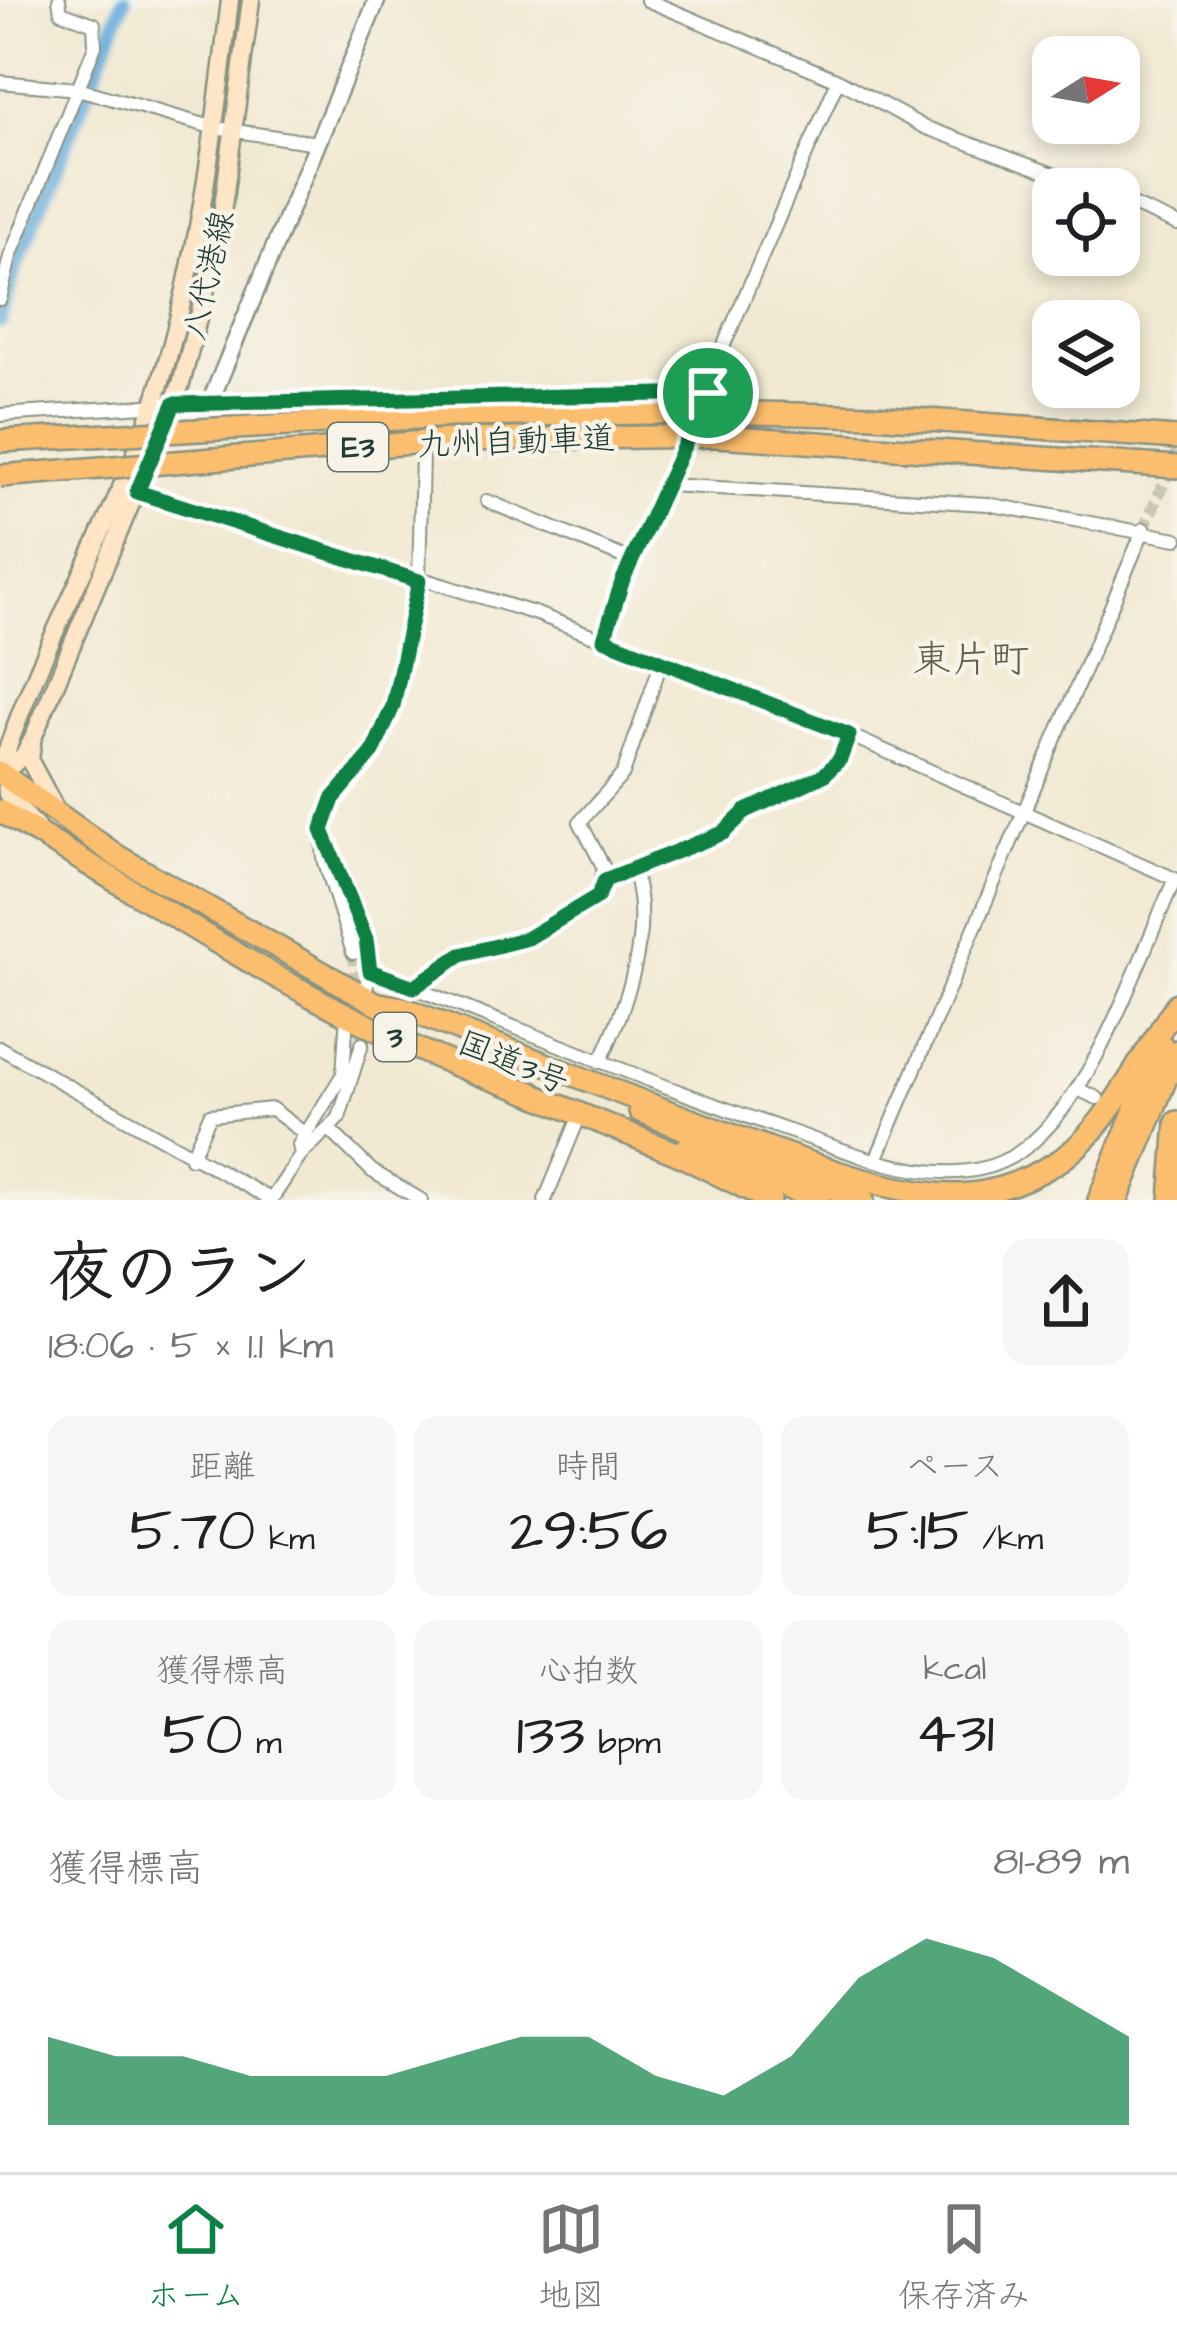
<!DOCTYPE html>
<html lang="ja">
<head>
<meta charset="utf-8">
<style>
	:root { --surface:#fff; --page:#f6f6f6; --text:#202124; --muted:#757577; --line:#e0e0e0; --accent:#0b8043 }
	body { margin:0; font-family:"Architects Daughter","Klee One",sans-serif; background:var(--page); color:var(--text); height:100vh; display:flex; flex-direction:column; font-size:45px; white-space:nowrap }
	* { box-sizing:border-box; margin:0 }
	p { font-size:39px; color:var(--muted) }
	.icon { flex:none; width:66px; height:66px; fill:none; stroke:currentColor; stroke-width:2; stroke-linecap:round; stroke-linejoin:round }
	.map { position:relative; height:1200px; overflow:hidden }
	.side { display:flex; flex-direction:column; background:var(--surface); flex:1 }
	.side>* { flex:none }
	.needle { width:78px; rotate:79deg }
	.controls { position:absolute; left:1032px; top:36px; display:grid; gap:24px }
	.controls a { display:grid; place-items:center; width:108px; height:108px; border-radius:24px; background:var(--surface); box-shadow:0 6px 18px #0003; font-size:60px }
	.pin { position:absolute; display:grid; place-items:center; width:102px; height:102px; color:#fff; margin:-51px; border:6px solid #fff; border-radius:50%; box-shadow:0 3px 12px #0007 }
	.round { display:grid; place-items:center; flex:none; width:126px; height:126px; border-radius:24px; background:var(--page) }
	.headline { display:flex; align-items:center; justify-content:space-between; height:204px; padding:0 48px }
	h1 { font-size:66px; font-weight:600; line-height:90px }
	.stats { display:grid; grid-template-columns:repeat(3,1fr); gap:18px; height:204px; padding:12px 48px }
	.stats div { display:grid; align-content:center; border-radius:24px; background:var(--page); text-align:center }
	.stats b { font-size:60px; font-weight:600 }
	.stats small { font-size:33px; font-weight:400 }
	.stats p { font-size:33px }
	.chart { height:336px; padding:24px 48px }
	.chart p { display:flex; justify-content:space-between }
	.chart svg { width:100%; height:216px; margin-top:12px; fill:var(--accent); opacity:.7 }
	.menu { display:flex; justify-content:space-around; align-items:center; height:168px; border-top:3px solid var(--line); background:var(--surface); font-size:33px; color:var(--muted) }
	.menu a { display:grid; justify-items:center; gap:6px }
	.menu .selected { color:var(--accent) }
	.map>svg:first-child { display:block }
</style>
</head>
<body>
<div class="map">
<svg width="1177" height="1200" viewBox="0 0 1177 1200">
	<rect width="100%" height="100%" fill="#f7f3e8"/>
	<filter id="ink" filterUnits="userSpaceOnUse"><feTurbulence type="fractalNoise" baseFrequency=".00833" numOctaves="2"/><feDisplacementMap in="SourceGraphic" scale="24" xChannelSelector="R" yChannelSelector="G"/><feConvolveMatrix kernelMatrix="1 2 1 2 8 2 1 2 1" color-interpolation-filters="sRGB"/></filter>
	<filter id="wash" filterUnits="userSpaceOnUse"><feTurbulence type="fractalNoise" baseFrequency=".004" numOctaves="4" result="noise"/><feDisplacementMap in="SourceGraphic" scale="48" xChannelSelector="R" yChannelSelector="G"/><feGaussianBlur stdDeviation="2.7" result="paint"/><feColorMatrix in="noise" values="0 0 0 0 0 0 0 0 0 0 0 0 0 0 0 0 0 1.4 0 .05"/><feComposite in="paint" operator="in"/></filter>
	<g filter="url(#wash)">
		<rect width="100%" height="100%" fill="#f1e9d2"/>
		<g fill="none" stroke-linecap="round" stroke-linejoin="round">
			<path stroke="#66aedd" stroke-width="15" d="M 0,321 L 14,270 L 124,0"/>
		</g>
	</g>
	<g filter="url(#ink)">
		<g fill="none" stroke-linecap="round" stroke-linejoin="round">
			<path stroke="#c7c7b2" stroke-width="12" stroke-dasharray="12 6" stroke-linecap="butt" d="M 1144,529 L 1177,452
				M 353,953 L 362,1044"/>
			<defs>
				<path id="minor" d="M 647,0 L 838,80 L 924,127 L 1094,189
					M 0,82 L 78,89 L 215,128 L 317,143
					M 1119,199 L 1177,224
					M 0,299 L 10,257 L 95,46 L 94,24 L 61,12 L 59,0
					M 0,415 L 210,402 L 708,393
					M 668,485 L 987,504 L 1177,539
					M 137,492 L 537,614 L 849,735 L 1175,879 C 1137,961 1097,1093 1025,1148 C 1005,1163 982,1171 957,1172 C 900,1175 842,1149 789,1131 C 648,1083 510,1024 370,971
					M 487,501 L 633,561
					M 604,639 L 622,582 L 838,80
					M 326,836 C 349,884 377,943 365,997
					M 605,880 L 723,833 L 746,811 L 824,775 L 840,759 L 849,735
					M 353,953 L 324,859 L 322,830 L 333,799 L 373,752 L 393,706 L 419,581 L 423,413
					M 414,987 L 461,955 L 528,938 L 598,895 L 604,868 L 580,822 L 623,774 L 661,663
					M 0,1048 L 272,1200
					M 600,1062 C 626,1007 653,934 634,873
					M 1077,1089 L 1097,1098
					M 330,1130 L 372,1171 L 421,1200
					M 301,1155 L 299,1145 L 343,1074 L 347,1014
					M 191,1158 L 210,1115 L 272,1109 L 305,1134
					M 876,1160 L 1144,529
					M 271,1200 L 301,1155 L 339,1118 L 362,1044
					M 545,1200 L 580,1115"/>
				<path id="tertiary" d="M 210,402 L 377,0"/>
				<path id="secondary" d="M 32,744 L 30,761 L 55,808
					M 0,776 L 24,755 L 33,738 L 181,384 L 218,243 L 251,0
					M 37,828 L 7,794 L 5,756 C 45,636 113,524 154,403 C 197,273 214,136 230,0"/>
				<path id="trunk" d="M 0,773 L 117,856 L 388,1010
					M 0,811 C 171,911 341,1032 532,1093
					M 640,1111 L 863,1200
					M 685,1149 L 819,1200"/>
				<path id="motorway" d="M 719,412 L 873,416 L 1177,438
					M 717,436 L 1177,467
					M 374,1003 L 403,1008 C 516,1052 629,1098 743,1139 C 808,1162 883,1193 953,1195 C 990,1195 1026,1181 1056,1163 C 1104,1134 1145,1051 1177,1004
					M 519,1089 L 680,1155 L 770,1200
					M 1099,1200 L 1161,1044
					M 1117,1200 L 1177,1051
					M 1171,1200 L 1177,1122"/>
			</defs>
			<use href="#minor" stroke="#889383" stroke-width="16"/>
			<use href="#tertiary" stroke="#889383" stroke-width="20"/>
			<use href="#secondary" stroke="#889383" stroke-width="21"/>
			<use href="#trunk" stroke="#889383" stroke-width="26"/>
			<use href="#motorway" stroke="#889383" stroke-width="26"/>
			<use href="#minor" stroke="#fff" stroke-width="12"/>
			<use href="#tertiary" stroke="#fff" stroke-width="15"/>
			<use href="#secondary" stroke="#fde5c5" stroke-width="16"/>
			<use href="#trunk" stroke="#fbbe6e" stroke-width="21"/>
			<use href="#motorway" stroke="#fbbe6e" stroke-width="21"/>
			<defs>
				<path id="motorway-bridge" d="M 0,441 L 452,416 L 719,412
					M 0,476 L 450,440 L 717,436"/>
			</defs>
			<use href="#motorway-bridge" stroke="#889383" stroke-width="26" stroke-linecap="butt"/>
			<use href="#motorway-bridge" stroke="#fbbe6e" stroke-width="21"/>
		</g>
	</g>
	<g fill="none" stroke-linecap="round" stroke-linejoin="round" filter="url(#ink)">
		<defs>
			<path id="route" d="M 708,393 L 622,582 L 604,639 L 849,735 L 840,759 L 824,775 L 746,811 L 723,833 L 605,880 L 598,896 L 528,938 L 461,955 L 414,987 L 370,971 L 366,939 L 322,830 L 333,799 L 373,752 L 393,706 L 419,581 L 137,492 L 174,404 Z"/>
		</defs>
		<use href="#route" stroke="#fff" stroke-width="24"/>
		<use href="#route" stroke="#0b8043" stroke-width="15"/>
	</g>
	<g text-anchor="middle" stroke-width="9" stroke-linejoin="round" paint-order="stroke">
		<g fill="#f7f3e8" stroke="#60746a" stroke-width="3">
			<rect x="328" y="423" width="60" height="48" rx="9"/>
			<rect x="374" y="1013" width="42" height="48" rx="9"/>
		</g>
		<g font-size="30" font-weight="bold" fill="#1f3d34">
			<text x="358" y="457">E3</text>
			<text x="395" y="1047">3</text>
		</g>
		<g font-size="33" fill="#1f3d34" stroke="#f7f3e8">
			<text transform="translate(207 275) rotate(-77)" y="12">八代港線</text>
			<text transform="translate(516 440) rotate(-2)" y="12">九州自動車道</text>
			<text transform="translate(514 1061) rotate(22)" y="12">国道3号</text>
		</g>
		<g font-size="39" fill="#645d4c" stroke="#f7f3e8">
			<text x="971" y="672">東片町</text>
		</g>
	</g>
</svg>
<div class="controls">
<a><svg class="needle" viewBox="-14 -14 28 28"><path d="M0-13l5 13h-10z" fill="#e53935"/><path d="M0 13l5-13h-10z" fill="#757577"/></svg></a>
<a><svg class="icon" aria-label="locate" viewBox="0 0 24 24"><circle cx="12" cy="12" r="6"/><path d="M12 2v4M12 18v4M2 12h4M18 12h4"/></svg></a>
<a><svg class="icon" aria-label="layers" viewBox="0 0 24 24"><path d="M12 4l9 5-9 5-9-5zM3 14l9 5 9-5"/></svg></a>
</div>
<div class="pin" style="left:708px;top:393px;background:#1e9e55"><svg class="icon" aria-label="arrive" viewBox="0 0 24 24"><path d="M6 21V4h12l-3 4 3 4H6"/></svg></div>
</div>
<section class="side">
<div class="headline"><div><h1>夜のラン</h1><p>18:06 · 5 × 1.1 km</p></div><a class="round"><svg class="icon" aria-label="share" viewBox="0 0 24 24"><path d="M12 15V3M7 8l5-5 5 5M5 13v7h14v-7"/></svg></a></div>
<div class="stats">
<div><p>距離</p><b>5.70<small> km</small></b></div>
<div><p>時間</p><b>29:56</b></div>
<div><p>ペース</p><b>5:15<small> /km</small></b></div>
</div>
<div class="stats">
<div><p>獲得標高</p><b>50<small> m</small></b></div>
<div><p>心拍数</p><b>133<small> bpm</small></b></div>
<div><p>kcal</p><b>431</b></div>
</div>
<div class="chart"><p><span>獲得標高</span>81–89 m</p>
<svg viewBox="0 0 160 44" preserveAspectRatio="none"><path d="M0 44V26L10 30L20 30L30 34L40 34L50 34L60 30L70 26L80 26L90 34L100 38L110 30L120 14L130 6L140 10L150 18L160 26V44z"/></svg>
</div>
</section>
<nav class="menu">
<a class="selected"><svg class="icon" aria-label="home" viewBox="0 0 24 24"><path d="M3 11l9-7 9 7M6 9v11h12V9"/></svg>ホーム</a>
<a><svg class="icon" aria-label="map" viewBox="0 0 24 24"><path d="M3 6l6-2 6 2 6-2v14l-6 2-6-2-6 2zM9 4v14M15 6v14"/></svg>地図</a>
<a><svg class="icon" aria-label="saved" viewBox="0 0 24 24"><path d="M7 4h10v16l-5-4-5 4z"/></svg>保存済み</a>
</nav>
</body>
</html>
